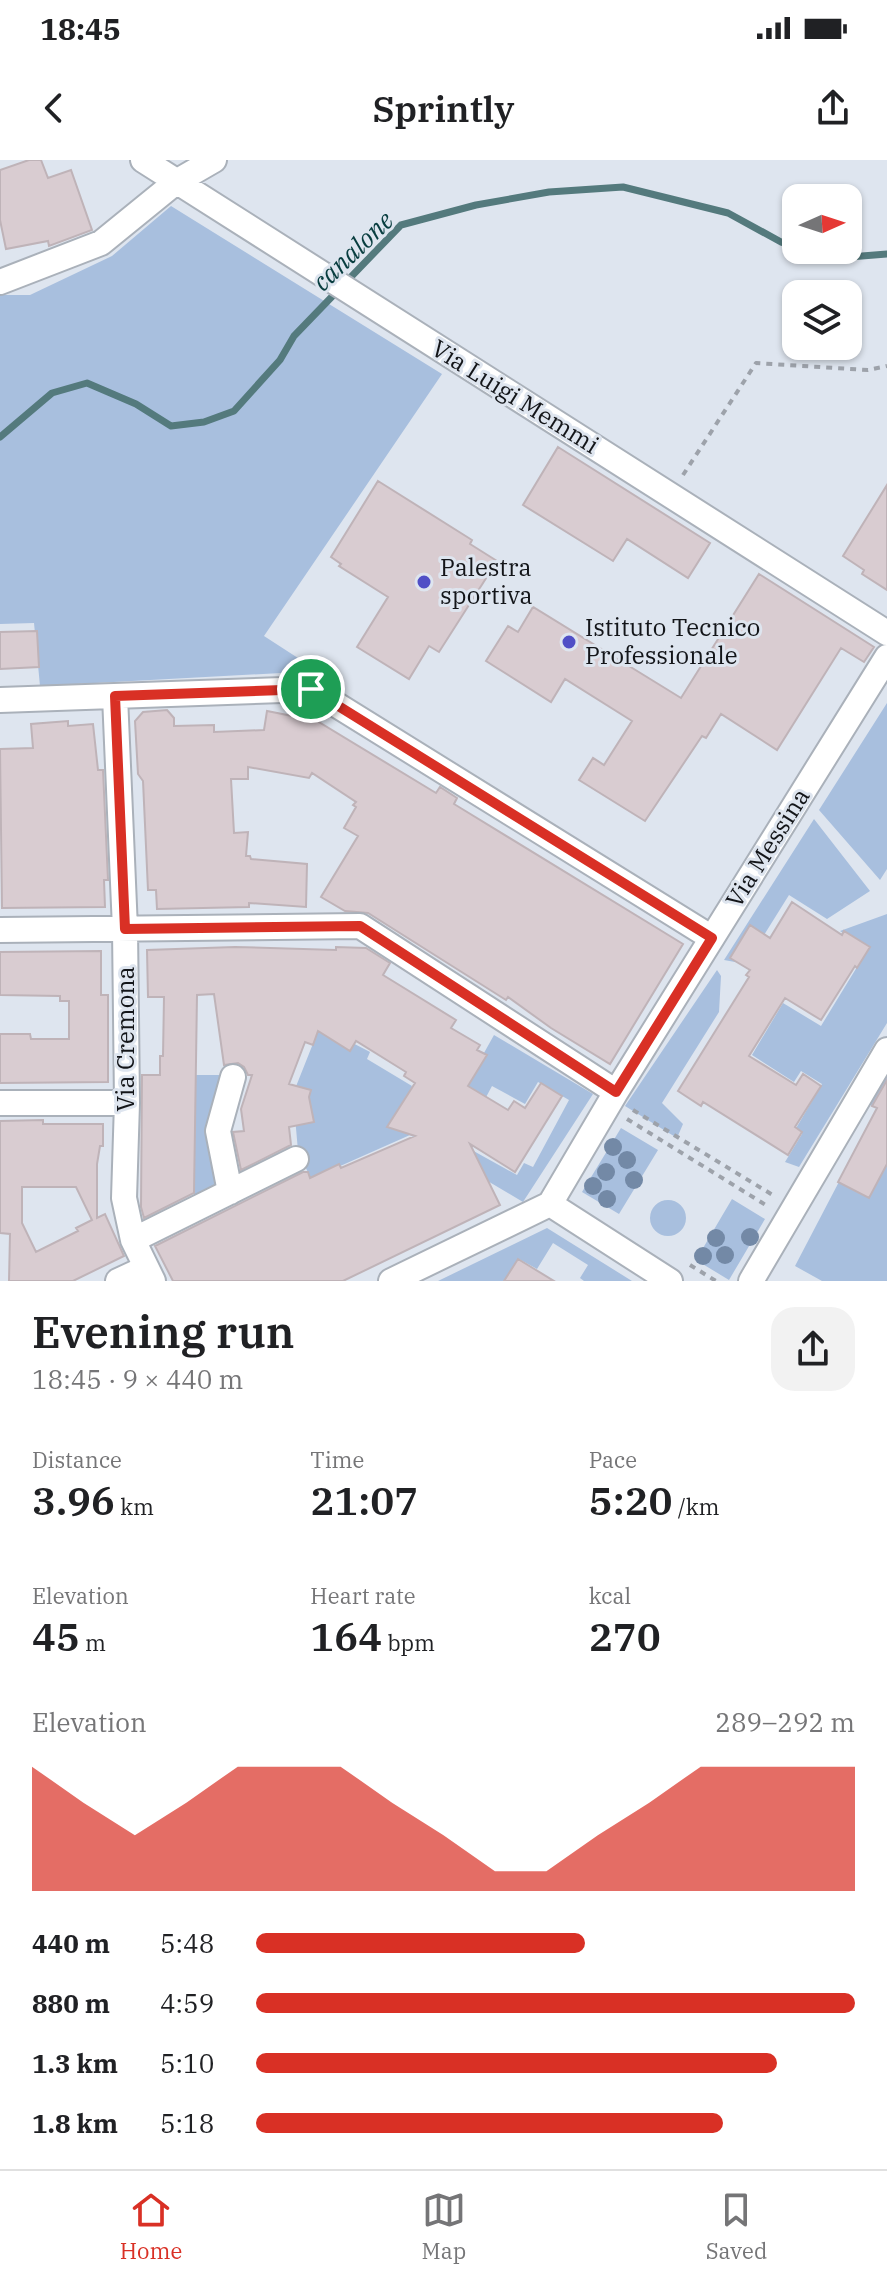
<!DOCTYPE html>
<html lang="en">
<head>
<meta charset="utf-8">
<style>
	:root { --surface:#fff; --page:#f2f2f2; --text:#202124; --muted:#757577; --line:#e0e0e0; --accent:#d93025 }
	body { margin:0; font-family:"IBM Plex Serif",serif; background:var(--page); color:var(--text); height:100vh; display:flex; flex-direction:column; font-size:30px; white-space:nowrap }
	* { box-sizing:border-box; margin:0 }
	p { font-size:26px; color:var(--muted) }
	.icon { flex:none; width:44px; height:44px; fill:none; stroke:currentColor; stroke-width:2; stroke-linecap:round; stroke-linejoin:round }
	.map { position:relative; height:1121px; overflow:hidden }
	.side { display:flex; flex-direction:column; background:var(--surface); flex:1 }
	.side>* { flex:none }
	.needle { width:52px; rotate:87deg }
	.controls { position:absolute; left:782px; top:24px; display:grid; gap:16px }
	.controls a { display:grid; place-items:center; width:80px; height:80px; border-radius:16px; background:var(--surface); box-shadow:0 2px 6px #0004; font-size:40px }
	.pin { position:absolute; display:grid; place-items:center; width:68px; height:68px; color:#fff; margin:-34px; border:4px solid #fff; border-radius:50%; box-shadow:0 2px 8px #0007 }
	.round { display:grid; place-items:center; flex:none; width:84px; height:84px; border-radius:24px; background:var(--page) }
	.summary { display:flex; align-items:center; justify-content:space-between; height:136px; padding:0 32px }
	h1 { font-size:44px; font-weight:600; line-height:60px }
	.stats { display:grid; grid-template-columns:repeat(3,1fr); gap:12px; height:136px; padding:8px 32px }
	.stats div { display:grid; align-content:center }
	.stats b { font-size:40px; font-weight:600 }
	.stats small { font-size:22px; font-weight:400 }
	.stats p { font-size:22px }
	.chart { height:224px; padding:16px 32px }
	.chart p { display:flex; justify-content:space-between }
	.chart svg { width:100%; height:144px; margin-top:8px; fill:var(--accent); opacity:.7 }
	ul { padding:0 32px; list-style:none; font-size:26px }
	li { display:grid; grid-template-columns:128px 96px 1fr; align-items:center; height:60px }
	li i { height:20px; border-radius:10px; background:var(--accent) }
	.status { display:flex; justify-content:space-between; align-items:center; height:56px; padding:0 40px; background:var(--surface); direction:ltr }
	.status svg { height:22px; fill:currentColor }
	header { display:flex; justify-content:space-between; align-items:center; height:104px; padding:0 32px; background:var(--surface); font-size:36px; font-weight:600 }
	.tabs { display:flex; justify-content:space-around; align-items:center; height:112px; border-top:2px solid var(--line); background:var(--surface); font-size:22px; color:var(--muted) }
	.tabs a { display:grid; justify-items:center; gap:4px }
	.tabs .current { color:var(--accent) }
	.map>svg:first-child { display:block }
</style>
</head>
<body>
<div class="status"><b>18:45</b><svg viewBox="0 0 49 12"><path d="M0 12V9h3v3zM5 12V6h3v6zM10 12V3h3v9zM15 12V0h3v12zM26 1h20v11H26zM47 4h2v5h-2z"/></svg></div>
<header><svg class="icon" aria-label="back" viewBox="0 0 24 24"><path d="M15 5l-7 7 7 7"/></svg>Sprintly<svg class="icon" aria-label="share" viewBox="0 0 24 24"><path d="M12 15V3M7 8l5-5 5 5M5 13v7h14v-7"/></svg></header>
<div class="map">
<svg width="887" height="1121" viewBox="0 0 887 1121">
	<rect width="100%" height="100%" fill="#dee5ef"/>
	<path fill="#a8bfde" fill-rule="evenodd" d="M 171,46 L 442,214 L 264,476 L 318,511 L 40,526 L 34,463 L 0,464 L 0,135 L 30,135 L 112,96 Z
		M 887,543 L 887,709 L 880,720 L 819,650 Z
		M 814,659 L 870,731 L 827,759 L 789,735 L 746,804 L 724,800 Z
		M 887,754 L 887,863 L 799,1007 L 785,1002 L 802,974 L 795,970 L 822,924 L 801,911 L 794,922 L 752,895 L 783,843 L 821,866 L 868,789 L 840,771 Z
		M 717,810 L 721,816 L 719,852 L 662,943 L 683,964 L 677,978 L 625,946 Z
		M 320,866 L 370,892 L 367,899 L 412,926 L 406,939 L 446,961 L 494,875 L 593,934 L 523,1042 L 410,975 L 311,1019 L 298,991 L 293,934 ZM 538,922 L 569,940 L 533,1007 L 524,1003 L 517,1015 L 461,984 L 492,926 L 525,944 Z
		M 887,905 L 887,1121 L 822,1121 L 795,1106 L 877,949 L 865,942 Z
		M 196,915 L 222,915 L 209,960 L 216,1027 L 194,1037 Z
		M 621,968 L 658,990 L 619,1054 L 582,1032 Z
		M 732,1039 L 765,1059 L 729,1120 L 696,1100 Z
		M650 1058a18 18 0 1 1 36 0a18 18 0 1 1-36 0Z
		M 547,1068 L 632,1121 L 584,1121 L 580,1118 L 588,1105 L 553,1083 L 537,1109 L 519,1099 L 505,1121 L 438,1121 Z"/>
	<g fill="none" stroke-linecap="round" stroke-linejoin="round">
		<path stroke="#547a7d" stroke-width="7" d="M 810,90 L 837,98 L 887,94
			M 0,277 L 52,233 L 87,223 L 136,244 L 171,266 L 204,262 L 234,251 L 280,200 L 294,176 L 401,65 L 476,45 L 549,32 L 623,27 L 728,53 L 781,82 L 796,86"/>
	</g>
	<path fill="#d9ccd1" stroke="#bfb3b8" stroke-width="2" fill-rule="evenodd" d="M 29,0 L 41,0 L 48,18 L 71,10 L 92,70 L 49,86 L 48,81 L 6,89 L 0,60 L 0,10 Z
		M 558,287 L 710,383 L 688,418 L 627,379 L 613,401 L 523,345 Z
		M 378,321 L 472,380 L 470,384 L 497,401 L 439,492 L 429,486 L 409,519 L 357,487 L 388,437 L 339,406 L 341,404 L 331,397 Z
		M 887,325 L 887,430 L 862,414 L 864,410 L 843,396 Z
		M 759,414 L 874,487 L 864,502 L 841,488 L 777,590 L 721,554 L 706,578 L 702,576 L 645,661 L 579,620 L 593,598 L 604,605 L 632,561 L 565,519 L 551,542 L 486,501 L 508,466 L 518,472 L 533,447 L 681,538 Z
		M 37,471 L 39,507 L 0,509 L 0,472 Z
		M 167,550 L 174,558 L 174,566 L 214,565 L 214,572 L 264,570 L 267,551 L 317,561 L 436,633 L 440,627 L 457,638 L 454,644 L 683,784 L 610,904 L 551,868 L 508,837 L 506,840 L 368,753 L 345,751 L 321,737 L 358,676 L 344,668 L 356,647 L 353,645 L 356,642 L 312,613 L 309,618 L 248,607 L 248,619 L 231,619 L 234,673 L 248,672 L 246,696 L 250,696 L 251,699 L 307,704 L 306,747 L 249,743 L 249,747 L 157,749 L 156,730 L 148,730 L 143,621 L 138,614 L 135,561 L 143,552 Z
		M 68,561 L 68,566 L 93,564 L 98,610 L 103,610 L 108,720 L 104,720 L 105,747 L 2,748 L 0,589 L 33,588 L 31,564 Z
		M 792,742 L 842,775 L 844,771 L 870,787 L 857,808 L 855,806 L 821,860 L 785,838 L 749,896 L 796,925 L 803,914 L 821,926 L 795,967 L 802,972 L 788,995 L 703,942 L 701,946 L 678,931 L 749,817 L 746,815 L 750,810 L 730,798 L 750,765 L 770,778 Z
		M 235,787 L 336,790 L 336,787 L 366,788 L 390,803 L 383,815 L 456,860 L 451,868 L 480,885 L 477,890 L 487,895 L 468,926 L 508,950 L 514,941 L 525,948 L 541,923 L 562,936 L 515,1012 L 470,984 L 500,1045 L 343,1121 L 173,1121 L 155,1086 L 303,1012 L 308,1012 L 310,1018 L 339,1004 L 341,1008 L 415,976 L 387,967 L 415,923 L 404,916 L 406,912 L 356,881 L 350,891 L 318,871 L 313,885 L 305,882 L 289,924 L 311,930 L 309,937 L 314,962 L 289,967 L 291,985 L 241,1010 L 233,972 L 244,971 L 241,949 L 252,915 L 248,915 L 244,907 L 238,903 L 224,905 L 214,834 L 197,835 L 194,1033 L 144,1058 L 141,1047 L 142,915 L 160,915 L 160,896 L 163,896 L 164,837 L 148,837 L 147,790 Z
		M 101,791 L 101,835 L 108,835 L 108,922 L 0,923 L 0,874 L 30,874 L 31,879 L 69,879 L 69,841 L 60,841 L 60,836 L 0,835 L 0,792 Z
		M 887,920 L 887,1004 L 869,1038 L 838,1022 L 877,948 L 872,946 Z
		M 43,960 L 43,964 L 103,964 L 103,986 L 100,986 L 97,1004 L 97,1058 L 105,1054 L 124,1096 L 73,1121 L 9,1121 L 10,1074 L 0,1073 L 0,961 ZM 22,1027 L 76,1027 L 92,1060 L 76,1068 L 78,1071 L 36,1092 L 22,1063 Z
		M 518,1099 L 554,1121 L 504,1121 Z"/>
	<g fill="none" stroke-linecap="round" stroke-linejoin="round">
		<defs>
			<path id="minor" d="M 143,0 L 887,473
				M 0,122 L 101,83 L 176,22 L 214,0
				M 115,536 L 125,769 L 127,943 L 124,1038 L 133,1080 L 153,1121
				M 0,540 L 311,529 L 712,778
				M 0,770 L 360,766 L 616,932
				M 0,943 L 127,943
				M 230,1032 L 218,971 L 233,917
				M 550,1044 L 616,932 L 887,497
				M 550,1044 L 670,1121
				M 133,1080 L 296,999
				M 118,1121 L 146,1108
				M 391,1121 L 550,1044
				M 751,1121 L 887,890"/>
		</defs>
		<use href="#minor" stroke="#aab1ba" stroke-width="28"/>
		<path stroke="#9da2aa" stroke-width="4" stroke-dasharray="6 6" stroke-linecap="butt" d="M 683,315 L 756,203 L 868,210 L 887,206
			M 633,950 L 776,1037
			M 627,959 L 769,1047
			M 690,1105 L 716,1121"/>
		<use href="#minor" stroke="#fff" stroke-width="24"/>
	</g>
	<g fill="#7389a6">
		<circle cx="613" cy="987" r="9"/>
		<circle cx="627" cy="1000" r="9"/>
		<circle cx="606" cy="1012" r="9"/>
		<circle cx="634" cy="1020" r="9"/>
		<circle cx="593" cy="1026" r="9"/>
		<circle cx="607" cy="1039" r="9"/>
		<circle cx="750" cy="1077" r="9"/>
		<circle cx="716" cy="1078" r="9"/>
		<circle cx="725" cy="1095" r="9"/>
		<circle cx="703" cy="1096" r="9"/>
	</g>
	<g fill="none" stroke-linecap="round" stroke-linejoin="round">
		<defs>
			<path id="route" d="M 311,529 L 712,778 L 616,932 L 360,766 L 125,769 L 115,536 Z"/>
		</defs>
		<use href="#route" stroke="#fff" stroke-width="16"/>
		<use href="#route" stroke="#d93025" stroke-width="10"/>
	</g>
	<g fill="#504fc6" stroke="#dee5ef" stroke-width="3">
		<circle cx="424" cy="422" r="8"/>
		<circle cx="569" cy="482" r="8"/>
	</g>
	<g text-anchor="middle" stroke-width="6" stroke-linejoin="round" paint-order="stroke">
		<g font-size="24" fill="#131519" stroke="#dee5ef">
			<text transform="translate(515 237) rotate(32)" y="8">Via Luigi Memmi</text>
			<text transform="translate(768 688) rotate(-58)" y="8">Via Messina</text>
			<text transform="translate(126 879) rotate(-90)" y="8">Via Cremona</text>
		</g>
		<g font-size="24" fill="#131519" stroke="#dee5ef" text-anchor="start">
			<text x="440" y="416">Palestra<tspan x="440" dy="28">sportiva</tspan></text>
			<text x="585" y="476">Istituto Tecnico<tspan x="585" dy="28">Professionale</tspan></text>
		</g>
		<g font-size="26" font-style="italic" fill="#083d3f" stroke="#dee5ef">
			<text transform="translate(353 91) rotate(-44)" y="9">canalone</text>
		</g>
	</g>
</svg>
<div class="controls">
<a><svg class="needle" viewBox="-14 -14 28 28"><path d="M0-13l5 13h-10z" fill="#e53935"/><path d="M0 13l5-13h-10z" fill="#757577"/></svg></a>
<a><svg class="icon" aria-label="layers" viewBox="0 0 24 24"><path d="M12 4l9 5-9 5-9-5zM3 14l9 5 9-5"/></svg></a>
</div>
<div class="pin" style="left:311px;top:529px;background:#1e9e55"><svg class="icon" aria-label="arrive" viewBox="0 0 24 24"><path d="M6 21V4h12l-3 4 3 4H6"/></svg></div>
</div>
<section class="side">
<div class="summary"><div><h1>Evening run</h1><p>18:45 · 9 × 440 m</p></div><a class="round"><svg class="icon" aria-label="share" viewBox="0 0 24 24"><path d="M12 15V3M7 8l5-5 5 5M5 13v7h14v-7"/></svg></a></div>
<div class="stats">
<div><p>Distance</p><b>3.96<small> km</small></b></div>
<div><p>Time</p><b>21:07</b></div>
<div><p>Pace</p><b>5:20<small> /km</small></b></div>
</div>
<div class="stats">
<div><p>Elevation</p><b>45<small> m</small></b></div>
<div><p>Heart rate</p><b>164<small> bpm</small></b></div>
<div><p>kcal</p><b>270</b></div>
</div>
<div class="chart"><p><span>Elevation</span>289–292 m</p>
<svg viewBox="0 0 160 44" preserveAspectRatio="none"><path d="M0 44V6L10 17L20 27L30 17L40 6L50 6L60 6L70 17L80 27L90 38L100 38L110 27L120 17L130 6L140 6L150 6L160 6V44z"/></svg>
</div>
<ul>
<li><b>440 m</b>5:48<i style="width:55%"></i></li>
<li><b>880 m</b>4:59<i style="width:100%"></i></li>
<li><b>1.3 km</b>5:10<i style="width:87%"></i></li>
<li><b>1.8 km</b>5:18<i style="width:78%"></i></li>
</ul>
</section>
<nav class="tabs">
<a class="current"><svg class="icon" aria-label="home" viewBox="0 0 24 24"><path d="M3 11l9-7 9 7M6 9v11h12V9"/></svg>Home</a>
<a><svg class="icon" aria-label="map" viewBox="0 0 24 24"><path d="M3 6l6-2 6 2 6-2v14l-6 2-6-2-6 2zM9 4v14M15 6v14"/></svg>Map</a>
<a><svg class="icon" aria-label="saved" viewBox="0 0 24 24"><path d="M7 4h10v16l-5-4-5 4z"/></svg>Saved</a>
</nav>
</body>
</html>
